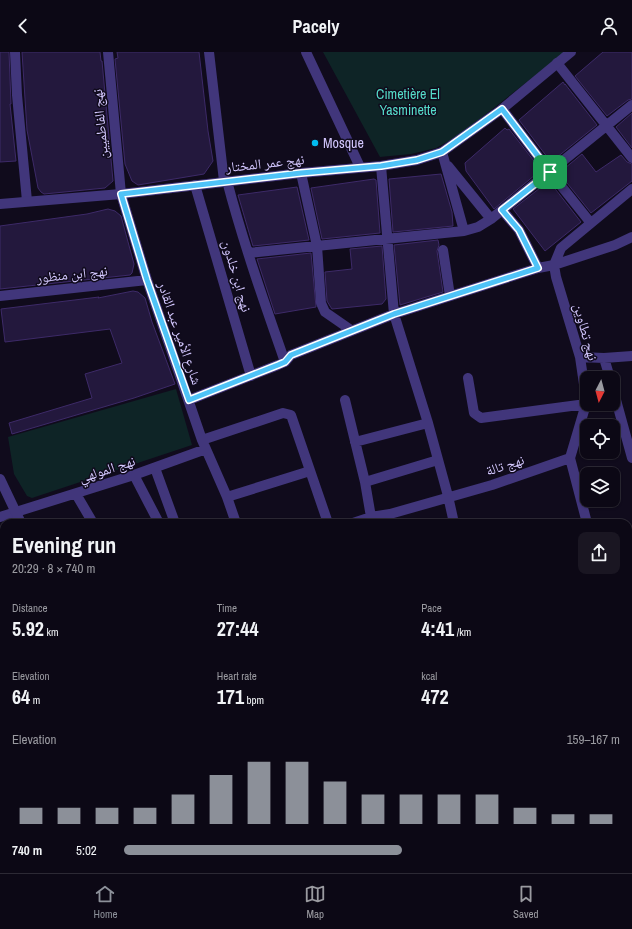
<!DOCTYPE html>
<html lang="en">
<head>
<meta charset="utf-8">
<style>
	:root { --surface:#0c0815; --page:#1a1622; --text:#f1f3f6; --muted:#9a9aa0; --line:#2c2934; --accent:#8c9099 }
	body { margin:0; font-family:"Archivo Narrow","Noto Naskh Arabic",sans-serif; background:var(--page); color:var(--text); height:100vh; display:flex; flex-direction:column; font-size:15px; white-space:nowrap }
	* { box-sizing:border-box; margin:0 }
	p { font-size:13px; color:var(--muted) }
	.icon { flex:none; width:22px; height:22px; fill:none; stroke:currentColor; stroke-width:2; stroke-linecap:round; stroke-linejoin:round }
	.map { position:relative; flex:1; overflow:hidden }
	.side { position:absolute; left:0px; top:467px; width:632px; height:354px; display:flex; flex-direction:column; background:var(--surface); border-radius:12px 12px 0 0; box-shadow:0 1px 3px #0004,0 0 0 1px var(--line) }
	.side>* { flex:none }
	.needle { width:26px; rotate:186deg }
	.controls { position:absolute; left:580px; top:319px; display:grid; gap:8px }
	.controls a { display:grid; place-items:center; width:40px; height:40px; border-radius:8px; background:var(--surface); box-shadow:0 1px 3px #0004,0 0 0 1px var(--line); font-size:20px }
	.pin { position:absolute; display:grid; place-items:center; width:34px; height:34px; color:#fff; margin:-17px; border-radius:8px; box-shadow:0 2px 6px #0006 }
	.round { display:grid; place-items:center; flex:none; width:42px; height:42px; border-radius:8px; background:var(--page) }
	.head { display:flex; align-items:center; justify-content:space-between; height:68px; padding:0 12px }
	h1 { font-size:22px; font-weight:700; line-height:30px }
	.metrics { display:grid; grid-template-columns:repeat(3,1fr); gap:6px; height:68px; padding:4px 12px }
	.metrics div { display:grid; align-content:center }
	.metrics b { font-size:20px; font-weight:700 }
	.metrics small { font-size:11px; font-weight:400 }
	.metrics p { font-size:11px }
	.chart { height:112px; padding:8px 12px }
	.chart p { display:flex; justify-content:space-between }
	.chart svg { width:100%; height:72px; margin-top:4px; stroke:var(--accent); stroke-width:6 }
	ul { padding:0 12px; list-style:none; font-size:13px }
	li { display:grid; grid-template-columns:64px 48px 1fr; align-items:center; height:30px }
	li i { height:10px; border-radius:5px; background:var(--accent) }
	header { display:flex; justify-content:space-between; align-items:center; height:52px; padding:0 12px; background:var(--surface); font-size:18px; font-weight:700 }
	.tab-bar { display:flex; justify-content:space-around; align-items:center; height:56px; border-top:1px solid var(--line); background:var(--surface); font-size:11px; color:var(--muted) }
	.tab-bar a { display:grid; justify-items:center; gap:2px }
	.tab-bar .active { color:var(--accent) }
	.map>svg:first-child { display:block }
</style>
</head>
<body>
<header><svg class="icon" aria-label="back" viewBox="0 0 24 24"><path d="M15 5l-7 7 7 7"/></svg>Pacely<svg class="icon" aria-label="person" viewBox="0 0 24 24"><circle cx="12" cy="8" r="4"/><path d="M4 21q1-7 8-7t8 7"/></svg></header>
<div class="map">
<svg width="632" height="821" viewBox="0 0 632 821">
	<rect width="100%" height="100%" fill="#100b1c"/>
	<path fill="#0e2426" d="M 323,0 L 565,0 L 458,84 L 436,96 L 411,102 L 380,105 Z
		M 176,337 L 192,393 L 32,446 L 27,444 L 14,422 L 8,385 Z"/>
	<path fill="#23183d" stroke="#3d2a68" d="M 0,0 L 9,0 L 11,52 L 10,52 L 16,109 L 0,110 Z
		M 22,0 L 100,0 L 101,9 L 102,9 L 113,129 L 105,136 L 44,142 L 41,140 L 38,136 L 27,78 Z
		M 117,0 L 199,0 L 208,79 L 213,109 L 204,122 L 138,133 L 132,129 L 125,112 L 115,7 L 118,6 Z
		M 603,0 L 632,0 L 632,47 L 628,48 L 607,64 L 575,24 Z
		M 563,30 L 565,33 L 565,32 L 597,73 L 551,110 L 519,68 Z
		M 632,61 L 632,96 L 616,75 Z
		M 505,76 L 507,78 L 509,77 L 541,118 L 494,157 L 466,119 L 465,111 Z
		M 582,102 L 596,120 L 621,103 L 627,110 L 632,112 L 632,129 L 591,161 L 559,121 Z
		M 441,122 L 452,160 L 453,174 L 393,180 L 389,127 Z
		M 374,127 L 376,128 L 380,181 L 322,187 L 311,136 Z
		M 549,129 L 581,170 L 545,199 L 513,157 Z
		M 297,135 L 309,188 L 253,194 L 238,143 Z
		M 108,157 L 115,159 L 121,164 L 134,212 L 132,221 L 130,223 L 0,237 L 0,174 L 87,162 Z
		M 438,188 L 439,193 L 437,199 L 443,240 L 400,253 L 394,193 Z
		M 382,194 L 386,247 L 382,252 L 332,257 L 330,254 L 327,249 L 325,220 L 352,217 L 350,197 Z
		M 311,201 L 316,255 L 275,262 L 257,207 Z
		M 133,239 L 138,240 L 145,246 L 152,270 L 175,332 L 134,346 L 12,382 L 9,371 L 92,346 L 85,322 L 122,311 L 110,277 L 5,290 L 1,257 L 99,245 L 98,246 Z"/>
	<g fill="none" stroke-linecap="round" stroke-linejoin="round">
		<path stroke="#41367b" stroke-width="10" d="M 15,0 L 17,43 L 27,149
			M 108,0 L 121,142 L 147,228 L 202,388 L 227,445 L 236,471
			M 209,0 L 224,129
			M 306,0 L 360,115
			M 557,11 L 632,106
			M 502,57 L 550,120 L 590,170
			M 442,100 L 464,179
			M 381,114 L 394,262 L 428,371 L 448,444 L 454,471
			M 448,114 L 491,167
			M 301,121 L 317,194 L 321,251 L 325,260 L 351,278
			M 227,129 C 243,190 264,250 285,310
			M 195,133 L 251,324
			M 502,158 L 519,178 L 538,216
			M 443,198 L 450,244
			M 248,201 L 464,179 L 478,175 L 491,167 L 632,53
			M 0,244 L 147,228
			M 580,305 L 604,306 L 632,304
			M 604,306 L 610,326
			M 468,326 L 474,361 L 481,366 L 586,352
			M 613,337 L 632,406
			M 189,348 L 278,313 L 285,310 L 291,303 L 394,262 L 538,216 L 554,213 L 615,193 L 632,185
			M 345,348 L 365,430 L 371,465
			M 202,388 L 283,361 L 291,363 L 328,471
			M 355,390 L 428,371
			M 155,416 L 175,471
			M 134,423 L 159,471
			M 365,430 L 438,408
			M 76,442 L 93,471
			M 227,445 L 310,419
			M 0,465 L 134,423 L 206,397
			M 353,471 L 371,465 L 390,462 L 492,433 L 570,406
			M 587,471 L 570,406 L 586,352 L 586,346 L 580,305 L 556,225 L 554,213 L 561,196 L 632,137
			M 628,557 L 632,555
			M 628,573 L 632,581
			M 0,585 L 4,592
			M 0,621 L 4,618
			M 628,666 L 632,672
			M 0,692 L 4,696
			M 628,733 L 632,739
			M 628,753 L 632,749
			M 0,794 L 4,791
			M 99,817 L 102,821
			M 572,817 L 575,821
			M 47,821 L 51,817
			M 124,821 L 128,817
			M 275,821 L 279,817
			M 423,821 L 427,817"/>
		<path stroke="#41367b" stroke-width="10" d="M 0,152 L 121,142 L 301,121 L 381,114 L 417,108 L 442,100 L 502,57 L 571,0
			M 0,427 L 21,471
			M 283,817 L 286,821"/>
	</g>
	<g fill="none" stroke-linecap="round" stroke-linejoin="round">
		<defs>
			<path id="route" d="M 502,57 L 550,120 L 502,158 L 519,178 L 538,216 L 394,262 L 291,303 L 285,310 L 278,313 L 189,348 L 147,228 L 121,142 L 301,121 L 381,114 L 417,108 L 442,100 Z"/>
		</defs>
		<use href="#route" stroke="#fff" stroke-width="8"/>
		<use href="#route" stroke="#4fc3f7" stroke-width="5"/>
	</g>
	<circle fill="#02bcef" stroke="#100b1c" stroke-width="1.5" cx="315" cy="91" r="4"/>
	<g text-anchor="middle" stroke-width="3" stroke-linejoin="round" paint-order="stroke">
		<g font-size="14" fill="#55dcca" stroke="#100b1c">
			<text x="408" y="47">Cimetière El<tspan x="408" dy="16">Yasminette</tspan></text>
		</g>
		<g font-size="14" fill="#d3c7fe" stroke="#100b1c">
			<text transform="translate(100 72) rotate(-95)" y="5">نهج الفاطميين</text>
			<text transform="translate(265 111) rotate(-6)" y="5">نهج عمر المختار</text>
			<text transform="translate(72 222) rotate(-6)" y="5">نهج ابن منظور</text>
			<text transform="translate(237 224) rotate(74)" y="5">نهج ابن خلدون</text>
			<text transform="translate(586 280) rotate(75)" y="5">نهج تطاوين</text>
			<text transform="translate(180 281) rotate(71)" y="5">شارع الأمير عبد القادر</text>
			<text transform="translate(505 413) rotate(-18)" y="5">نهج تالة</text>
			<text transform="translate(107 417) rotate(-18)" y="5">نهج المولهي</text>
		</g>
		<g font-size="14" fill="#d3c7fe" stroke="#100b1c" text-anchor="start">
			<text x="323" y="96">Mosque</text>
		</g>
	</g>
</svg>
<div class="controls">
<a><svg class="needle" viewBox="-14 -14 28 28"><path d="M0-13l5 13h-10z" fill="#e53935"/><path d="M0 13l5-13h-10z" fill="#9a9aa0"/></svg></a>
<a><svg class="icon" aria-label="locate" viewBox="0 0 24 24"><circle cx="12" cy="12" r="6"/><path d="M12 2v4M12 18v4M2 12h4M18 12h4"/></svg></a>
<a><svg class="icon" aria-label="layers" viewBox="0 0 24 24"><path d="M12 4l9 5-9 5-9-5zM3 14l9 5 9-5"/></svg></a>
</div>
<div class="pin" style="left:550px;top:120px;background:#1e9e55"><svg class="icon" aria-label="arrive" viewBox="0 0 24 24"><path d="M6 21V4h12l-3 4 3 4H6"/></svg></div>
<section class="side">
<div class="head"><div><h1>Evening run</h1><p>20:29 · 8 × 740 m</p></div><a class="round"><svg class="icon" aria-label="share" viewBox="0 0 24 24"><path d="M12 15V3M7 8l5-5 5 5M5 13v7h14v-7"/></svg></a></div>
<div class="metrics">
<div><p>Distance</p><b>5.92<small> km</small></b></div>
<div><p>Time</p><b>27:44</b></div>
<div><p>Pace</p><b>4:41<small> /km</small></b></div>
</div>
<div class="metrics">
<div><p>Elevation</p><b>64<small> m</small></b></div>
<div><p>Heart rate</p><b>171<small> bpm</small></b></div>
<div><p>kcal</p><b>472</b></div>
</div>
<div class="chart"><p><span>Elevation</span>159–167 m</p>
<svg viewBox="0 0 160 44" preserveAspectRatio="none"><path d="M5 44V34M15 44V34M25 44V34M35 44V34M45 44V26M55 44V14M65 44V6M75 44V6M85 44V18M95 44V26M105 44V26M115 44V26M125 44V26M135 44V34M145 44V38M155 44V38"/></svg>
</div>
<ul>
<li><b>740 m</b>5:02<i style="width:56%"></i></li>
</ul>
</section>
</div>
<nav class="tab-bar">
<a class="active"><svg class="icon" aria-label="home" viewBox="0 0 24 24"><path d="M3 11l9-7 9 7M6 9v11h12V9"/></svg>Home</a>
<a><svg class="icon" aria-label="map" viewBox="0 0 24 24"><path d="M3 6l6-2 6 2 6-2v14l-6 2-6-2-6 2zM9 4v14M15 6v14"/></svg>Map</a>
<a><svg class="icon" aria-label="saved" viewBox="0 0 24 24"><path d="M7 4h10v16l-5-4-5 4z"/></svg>Saved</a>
</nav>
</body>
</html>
